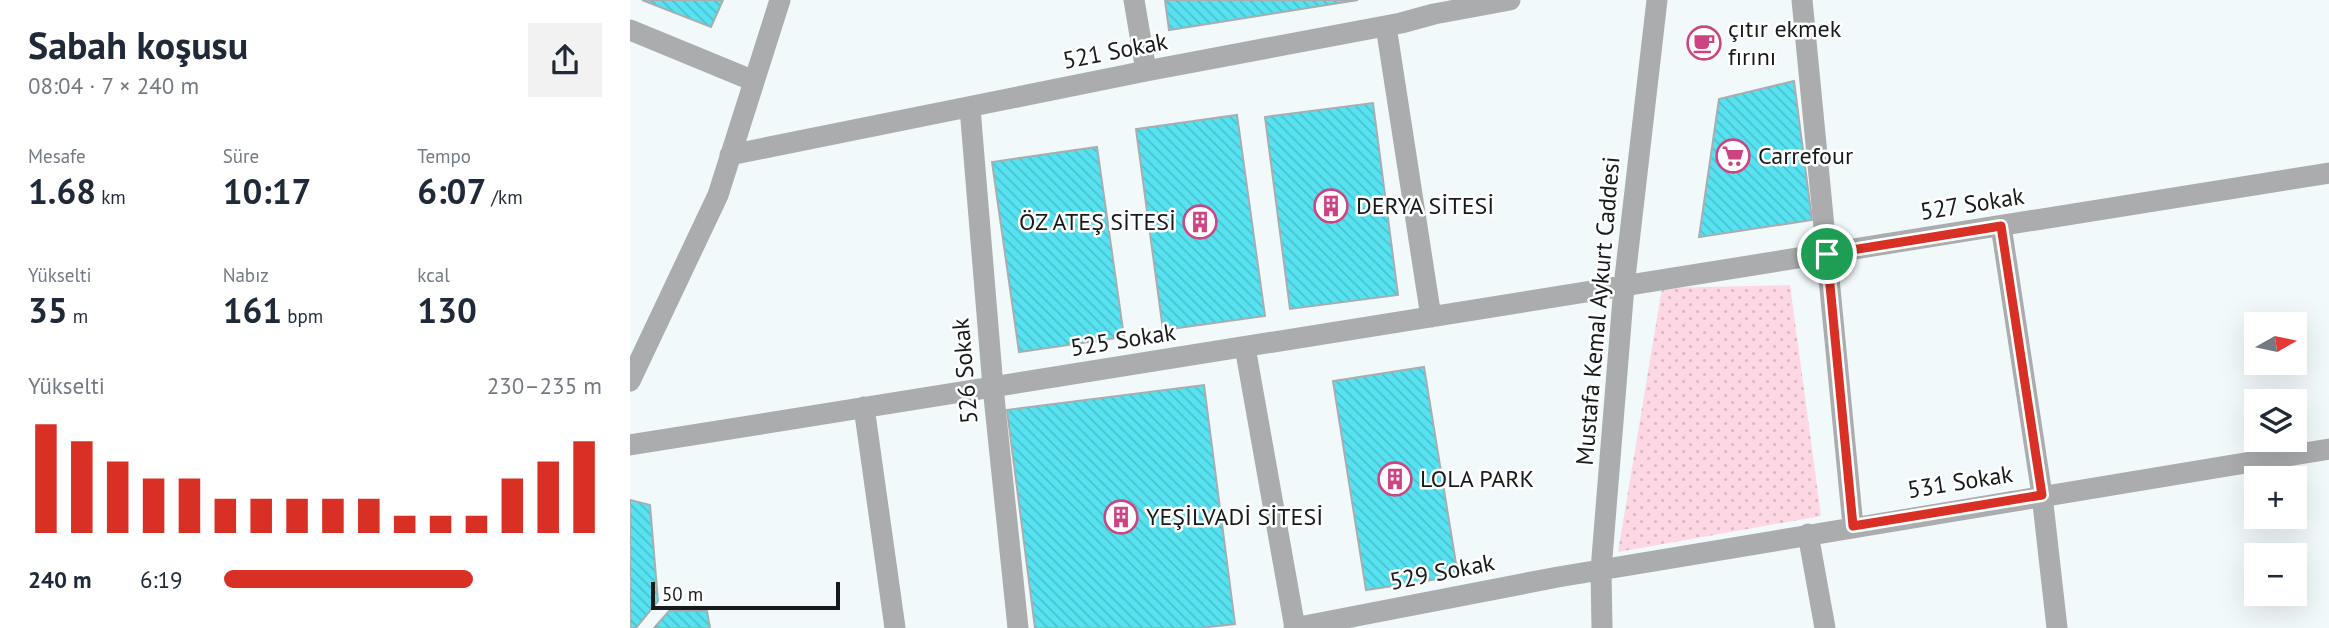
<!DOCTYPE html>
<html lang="tr">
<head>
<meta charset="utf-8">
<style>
	:root { --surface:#fff; --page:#f2f2f3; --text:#1f2937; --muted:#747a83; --accent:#d93025 }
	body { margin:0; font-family:"PT Sans",sans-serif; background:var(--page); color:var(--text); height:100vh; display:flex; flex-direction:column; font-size:26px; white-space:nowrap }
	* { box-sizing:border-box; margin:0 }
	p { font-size:23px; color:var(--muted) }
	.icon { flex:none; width:38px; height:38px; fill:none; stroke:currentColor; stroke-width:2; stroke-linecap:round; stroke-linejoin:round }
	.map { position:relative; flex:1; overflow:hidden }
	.panel { display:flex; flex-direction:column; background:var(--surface); width:630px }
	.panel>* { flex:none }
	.needle { width:46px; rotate:81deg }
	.controls { position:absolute; left:1614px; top:312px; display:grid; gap:14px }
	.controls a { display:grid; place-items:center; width:63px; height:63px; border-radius:0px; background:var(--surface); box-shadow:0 7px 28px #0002; font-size:35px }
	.scale { position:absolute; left:21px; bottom:18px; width:189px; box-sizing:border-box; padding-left:7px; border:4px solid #171a1a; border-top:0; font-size:19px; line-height:24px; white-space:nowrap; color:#171a1a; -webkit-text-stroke:5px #fff; paint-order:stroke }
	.pin { position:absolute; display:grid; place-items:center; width:60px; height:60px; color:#fff; margin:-30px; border:4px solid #fff; border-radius:50%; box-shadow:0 2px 7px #0007 }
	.round { display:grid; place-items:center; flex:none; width:74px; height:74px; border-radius:0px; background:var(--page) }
	.headline { display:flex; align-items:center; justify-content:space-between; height:119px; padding:0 28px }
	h1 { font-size:38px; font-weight:700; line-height:52px }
	.metrics { display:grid; grid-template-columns:repeat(3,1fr); gap:10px; height:119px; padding:7px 28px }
	.metrics div { display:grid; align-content:center }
	.metrics b { font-size:35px; font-weight:700 }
	.metrics small { font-size:19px; font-weight:400 }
	.metrics p { font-size:19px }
	.chart { height:196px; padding:14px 28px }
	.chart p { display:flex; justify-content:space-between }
	.chart svg { width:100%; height:126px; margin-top:7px; stroke:var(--accent); stroke-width:6 }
	ul { padding:0 28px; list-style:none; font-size:23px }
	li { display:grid; grid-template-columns:112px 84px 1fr; align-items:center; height:52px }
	li i { height:18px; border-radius:9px; background:var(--accent) }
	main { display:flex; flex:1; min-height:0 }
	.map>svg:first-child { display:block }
</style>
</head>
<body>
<main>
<section class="panel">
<div class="headline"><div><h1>Sabah koşusu</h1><p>08:04 · 7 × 240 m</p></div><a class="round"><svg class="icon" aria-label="share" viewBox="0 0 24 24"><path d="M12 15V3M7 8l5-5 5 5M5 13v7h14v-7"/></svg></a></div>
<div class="metrics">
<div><p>Mesafe</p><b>1.68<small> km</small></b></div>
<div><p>Süre</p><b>10:17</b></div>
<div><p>Tempo</p><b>6:07<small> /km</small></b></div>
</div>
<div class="metrics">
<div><p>Yükselti</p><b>35<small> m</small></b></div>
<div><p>Nabız</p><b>161<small> bpm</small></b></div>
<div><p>kcal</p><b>130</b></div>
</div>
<div class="chart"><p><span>Yükselti</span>230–235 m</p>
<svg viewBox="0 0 160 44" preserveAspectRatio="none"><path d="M5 44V6M15 44V12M25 44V19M35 44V25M45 44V25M55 44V32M65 44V32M75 44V32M85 44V32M95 44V32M105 44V38M115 44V38M125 44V38M135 44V25M145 44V19M155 44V12"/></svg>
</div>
<ul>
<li><b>240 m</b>6:19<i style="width:66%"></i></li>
</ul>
</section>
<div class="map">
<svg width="1699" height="628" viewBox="0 0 1699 628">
	<defs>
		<pattern id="green-dots" width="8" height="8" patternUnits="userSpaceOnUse" patternTransform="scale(1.75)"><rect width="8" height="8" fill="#fdd8e4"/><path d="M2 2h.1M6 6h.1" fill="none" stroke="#d8b9c3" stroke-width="1.8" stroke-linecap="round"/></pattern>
		<pattern id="building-back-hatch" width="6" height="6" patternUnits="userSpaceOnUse" patternTransform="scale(1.75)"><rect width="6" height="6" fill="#57e2f1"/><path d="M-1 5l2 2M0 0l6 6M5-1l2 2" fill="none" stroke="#4bc1ce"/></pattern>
	</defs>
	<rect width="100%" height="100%" fill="#f2f9fa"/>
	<path fill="url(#green-dots)" d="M 1160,285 L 1191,516 L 988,552 L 1032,288 Z"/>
	<path fill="url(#building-back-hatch)" stroke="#a8aeaf" stroke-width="2" d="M 12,0 L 93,0 L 81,27 Z
		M 535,0 L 728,0 L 539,30 Z
		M 1164,81 L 1182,220 L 1069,237 L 1089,99 Z
		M 743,103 L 768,295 L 660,309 L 635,117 Z
		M 607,115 L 635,316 L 533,330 L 506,129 Z
		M 467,147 L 494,337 L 389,352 L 362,162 Z
		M 794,367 L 828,576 L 736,590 L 703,381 Z
		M 574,385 L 605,624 L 570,628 L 405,628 L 377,410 Z
		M 0,500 L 20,505 L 28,601 L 6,628 L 0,628 Z
		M 39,611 L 77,611 L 80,628 L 24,628 Z"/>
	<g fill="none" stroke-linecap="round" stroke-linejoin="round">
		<path stroke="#aaacad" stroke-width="21" d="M 504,0 L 516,71
			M 1172,0 L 1223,526
			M 756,26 L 801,317
			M 0,30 L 124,81
			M 340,108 L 363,387 L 388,628
			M 100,155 L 516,71 L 771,23 L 804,14 L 880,0
			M 1371,226 L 1412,495 L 1427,628
			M 615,347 L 665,628
			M 0,381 L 88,195 L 150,0
			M 234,407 L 265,628
			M 0,445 L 1699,173
			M 1178,534 L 1195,628
			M 664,628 L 928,577 L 1699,449
			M 972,628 L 971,570 L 994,286 L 1027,0"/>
	</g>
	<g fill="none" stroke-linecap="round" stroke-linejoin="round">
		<defs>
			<path id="route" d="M 1371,226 L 1412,495 L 1223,526 L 1197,254 Z"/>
		</defs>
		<use href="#route" stroke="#fff" stroke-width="14"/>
		<use href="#route" stroke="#d93025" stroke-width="9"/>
	</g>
	<defs>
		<symbol id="cafe-ring" viewBox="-11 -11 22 22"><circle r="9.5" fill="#fff" stroke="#cc4481" stroke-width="1.5"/><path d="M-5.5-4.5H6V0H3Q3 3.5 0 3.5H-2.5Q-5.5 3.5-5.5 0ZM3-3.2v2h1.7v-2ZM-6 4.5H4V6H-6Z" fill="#cc4481"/></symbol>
		<symbol id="supermarket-ring" viewBox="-11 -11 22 22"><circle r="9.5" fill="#fff" stroke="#cc4481" stroke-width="1.5"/><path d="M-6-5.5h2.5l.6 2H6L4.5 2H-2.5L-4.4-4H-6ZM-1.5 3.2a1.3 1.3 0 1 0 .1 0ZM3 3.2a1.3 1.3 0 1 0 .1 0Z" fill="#cc4481"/></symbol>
		<symbol id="building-ring" viewBox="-11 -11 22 22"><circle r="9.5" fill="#fff" stroke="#cc4481" stroke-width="1.5"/><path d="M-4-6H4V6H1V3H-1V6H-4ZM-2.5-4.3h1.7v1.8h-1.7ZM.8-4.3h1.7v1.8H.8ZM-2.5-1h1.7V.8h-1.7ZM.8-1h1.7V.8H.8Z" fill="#cc4481"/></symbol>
	</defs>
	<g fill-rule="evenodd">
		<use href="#cafe-ring" x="1055" y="24" width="38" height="38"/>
		<use href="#supermarket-ring" x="1084" y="137" width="38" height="38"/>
		<use href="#building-ring" x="682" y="187" width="38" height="38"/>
		<use href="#building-ring" x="551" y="203" width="38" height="38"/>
		<use href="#building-ring" x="746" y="460" width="38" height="38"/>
		<use href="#building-ring" x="472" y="498" width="38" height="38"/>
	</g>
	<g text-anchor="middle" stroke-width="5" stroke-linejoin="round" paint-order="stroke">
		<g font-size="24" fill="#171a1a" stroke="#fff" text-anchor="start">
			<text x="1098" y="37">çıtır ekmek<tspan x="1098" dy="28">fırını</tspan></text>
			<text x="1128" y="164">Carrefour</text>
			<text x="726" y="214">DERYA SİTESİ</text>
			<text x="546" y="230" text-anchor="end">ÖZ ATEŞ SİTESİ</text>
			<text x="790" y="487">LOLA PARK</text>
			<text x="516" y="525">YEŞİLVADİ SİTESİ</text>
		</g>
		<g font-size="24" fill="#171a1a" stroke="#fff">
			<text transform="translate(485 51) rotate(-11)" y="8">521 Sokak</text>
			<text transform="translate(1342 204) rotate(-9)" y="8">527 Sokak</text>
			<text transform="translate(968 311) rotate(-85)" y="8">Mustafa Kemal Aykurt Caddesi</text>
			<text transform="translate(493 340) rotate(-9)" y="8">525 Sokak</text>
			<text transform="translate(335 371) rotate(-95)" y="8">526 Sokak</text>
			<text transform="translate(1330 482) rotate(-9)" y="8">531 Sokak</text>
			<text transform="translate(812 572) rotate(-11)" y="8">529 Sokak</text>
		</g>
	</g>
</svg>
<div class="controls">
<a><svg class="needle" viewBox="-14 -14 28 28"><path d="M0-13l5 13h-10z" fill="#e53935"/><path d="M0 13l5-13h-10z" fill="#747a83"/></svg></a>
<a><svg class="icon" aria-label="layers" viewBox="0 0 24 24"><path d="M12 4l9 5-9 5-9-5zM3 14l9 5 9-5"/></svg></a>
<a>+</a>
<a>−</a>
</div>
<div class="scale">50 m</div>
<div class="pin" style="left:1197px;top:254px;background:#1e9e55"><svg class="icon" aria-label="arrive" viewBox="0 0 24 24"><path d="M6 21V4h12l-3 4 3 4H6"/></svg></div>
</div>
</main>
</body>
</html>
